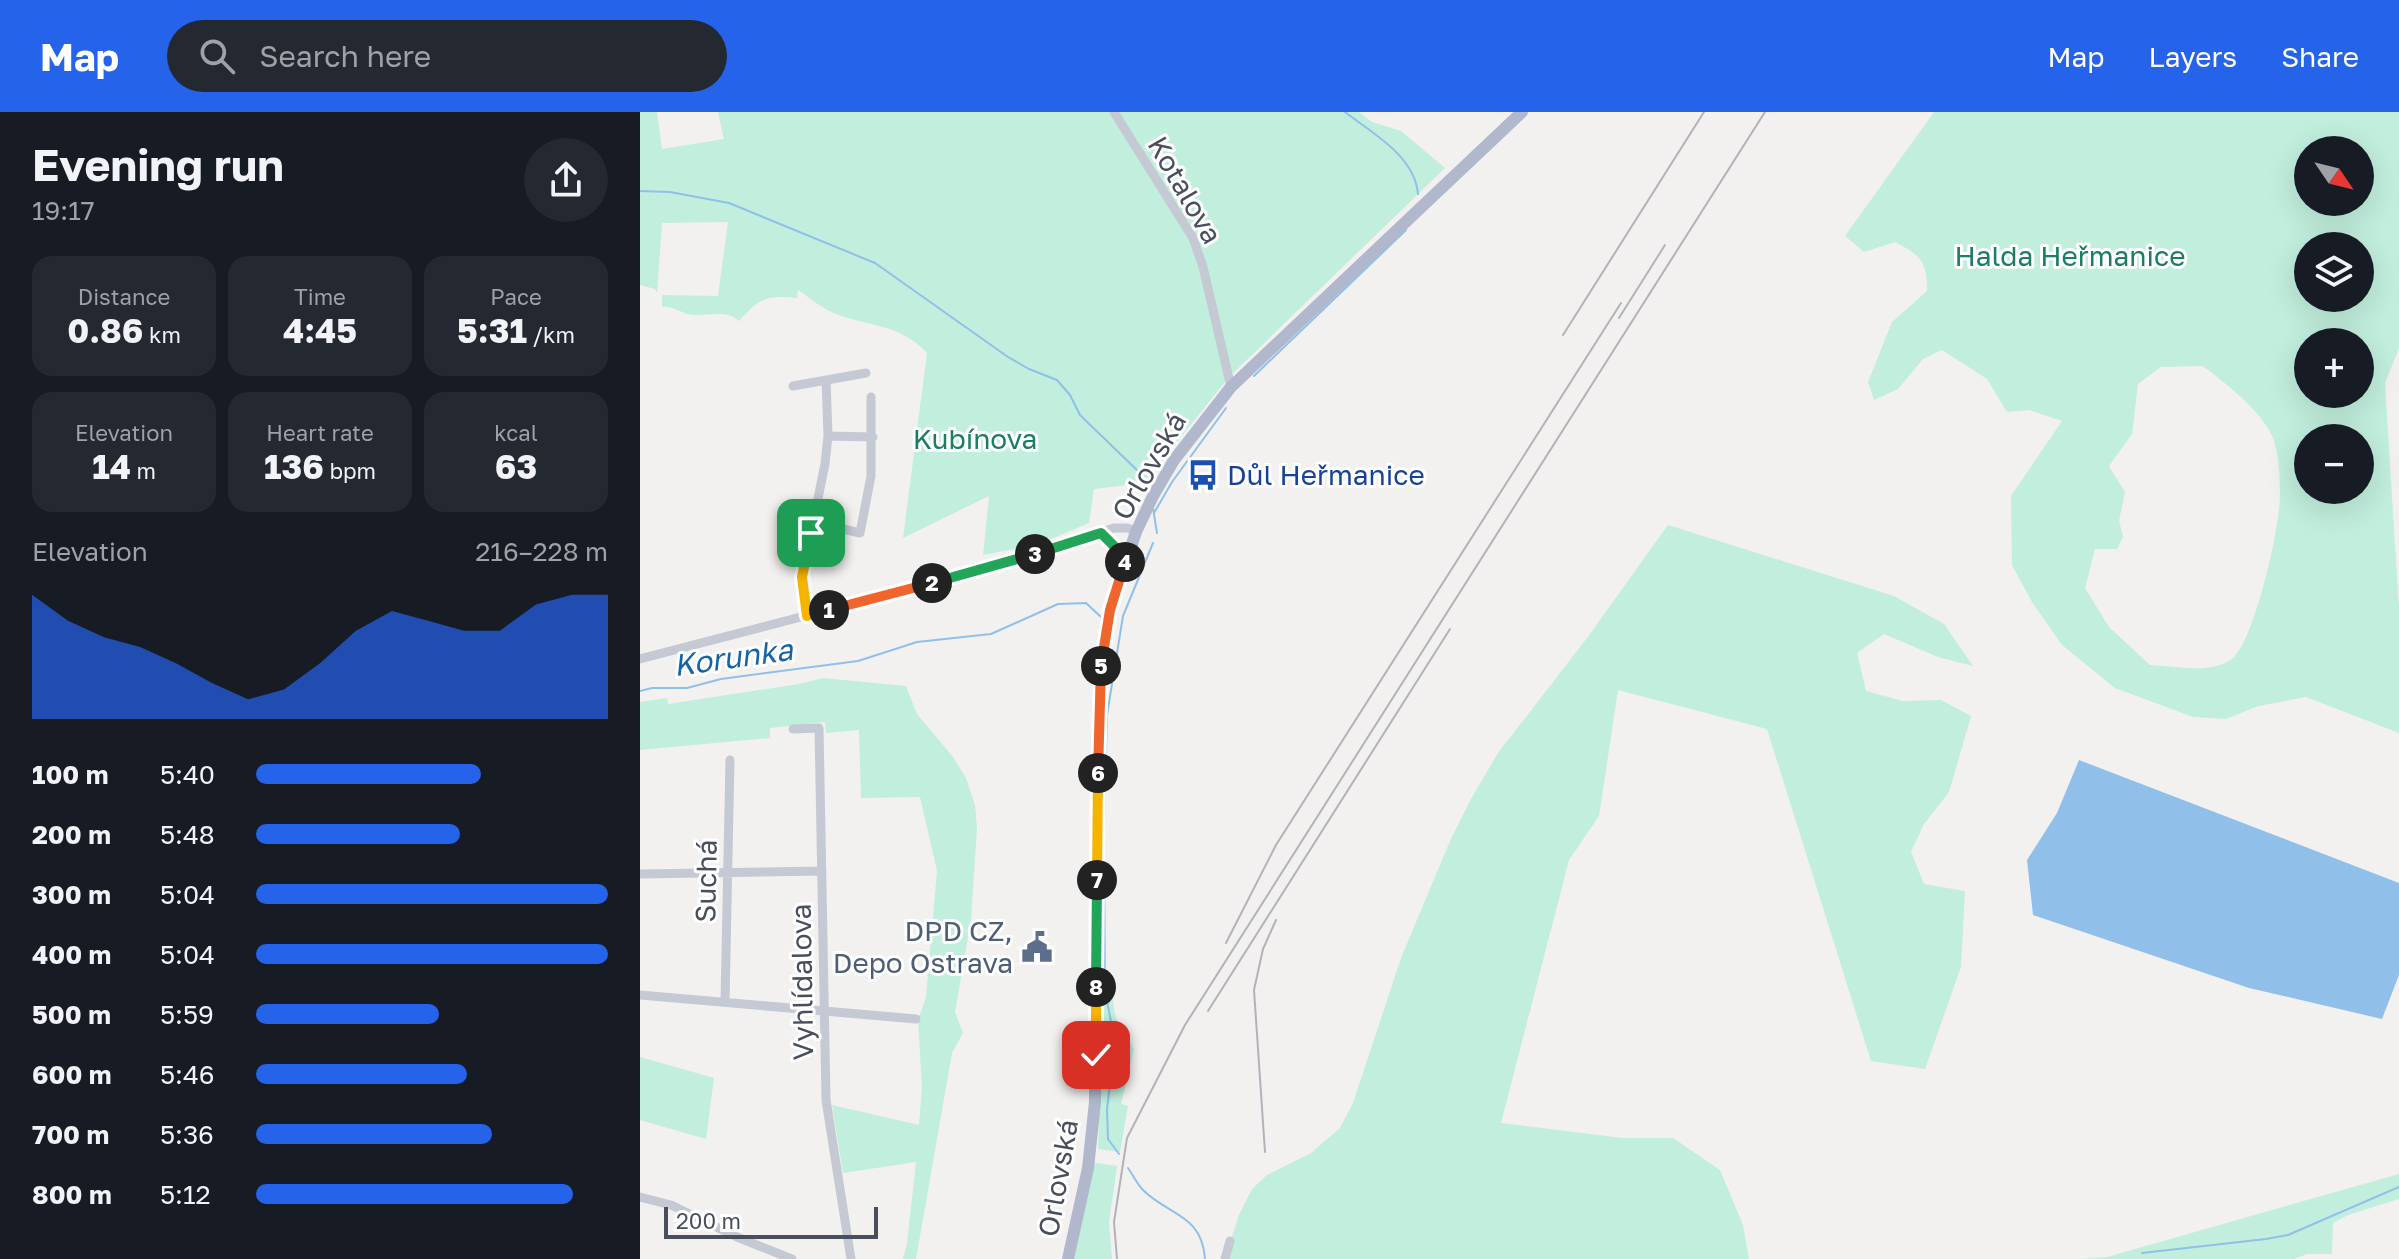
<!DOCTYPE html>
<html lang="en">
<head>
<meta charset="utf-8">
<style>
	:root { --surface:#171b24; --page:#242831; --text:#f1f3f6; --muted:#9ea1a6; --accent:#2563eb }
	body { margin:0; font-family:"Golos Text",sans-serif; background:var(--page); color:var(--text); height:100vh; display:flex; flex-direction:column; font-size:30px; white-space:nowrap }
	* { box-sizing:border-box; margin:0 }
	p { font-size:26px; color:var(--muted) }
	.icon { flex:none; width:44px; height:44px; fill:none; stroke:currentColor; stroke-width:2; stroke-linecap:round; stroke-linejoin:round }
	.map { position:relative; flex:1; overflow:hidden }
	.panel { display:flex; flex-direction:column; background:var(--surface); width:640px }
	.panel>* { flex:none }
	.needle { width:52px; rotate:125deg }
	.tools { position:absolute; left:1654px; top:24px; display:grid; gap:16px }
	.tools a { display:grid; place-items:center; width:80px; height:80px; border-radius:50%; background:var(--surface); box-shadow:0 8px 32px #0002; font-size:40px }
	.scale { position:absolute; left:24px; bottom:20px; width:214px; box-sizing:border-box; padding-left:8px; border:4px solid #494e5d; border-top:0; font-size:22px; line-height:28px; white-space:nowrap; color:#494e5d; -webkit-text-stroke:6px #fff; paint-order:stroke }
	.pin { position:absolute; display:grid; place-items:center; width:68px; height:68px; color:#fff; margin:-34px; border-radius:16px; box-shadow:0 4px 12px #0006 }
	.km { position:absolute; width:40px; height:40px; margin:-20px; border-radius:50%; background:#222; color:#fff; font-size:22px; line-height:40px; text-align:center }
	.round { display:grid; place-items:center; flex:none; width:84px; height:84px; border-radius:42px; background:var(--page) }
	.overview { display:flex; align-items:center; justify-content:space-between; height:136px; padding:0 32px }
	h1 { font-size:44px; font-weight:700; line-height:60px }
	.metrics { display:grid; grid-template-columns:repeat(3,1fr); gap:12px; height:136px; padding:8px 32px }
	.metrics div { display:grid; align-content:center; border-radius:20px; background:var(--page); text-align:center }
	.metrics b { font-size:34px; font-weight:700 }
	.metrics small { font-size:22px; font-weight:400 }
	.metrics p { font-size:22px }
	.chart { height:224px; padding:16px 32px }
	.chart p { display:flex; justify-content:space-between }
	.chart svg { width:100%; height:144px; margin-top:8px; fill:var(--accent); opacity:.7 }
	ul { padding:0 32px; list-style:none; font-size:26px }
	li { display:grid; grid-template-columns:128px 96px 1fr; align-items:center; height:60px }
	li i { height:20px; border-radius:10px; background:var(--accent) }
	header { display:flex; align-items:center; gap:48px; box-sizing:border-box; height:112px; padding:0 40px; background:var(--accent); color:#fff }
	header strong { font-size:38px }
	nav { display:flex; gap:44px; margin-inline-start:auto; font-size:28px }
	.search { width:560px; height:72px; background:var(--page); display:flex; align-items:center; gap:20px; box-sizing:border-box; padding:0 28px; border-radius:44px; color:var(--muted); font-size:30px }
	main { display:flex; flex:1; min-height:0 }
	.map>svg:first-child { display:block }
</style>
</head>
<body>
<header>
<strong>Map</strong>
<div class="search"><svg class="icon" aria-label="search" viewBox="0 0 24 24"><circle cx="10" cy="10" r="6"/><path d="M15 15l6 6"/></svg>Search here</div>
<nav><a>Map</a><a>Layers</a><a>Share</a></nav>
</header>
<main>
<section class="panel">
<div class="overview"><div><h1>Evening run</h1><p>19:17</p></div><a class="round"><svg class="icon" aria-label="share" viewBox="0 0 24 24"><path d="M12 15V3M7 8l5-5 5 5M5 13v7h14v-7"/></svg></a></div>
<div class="metrics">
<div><p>Distance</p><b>0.86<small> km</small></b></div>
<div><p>Time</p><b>4:45</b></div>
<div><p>Pace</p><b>5:31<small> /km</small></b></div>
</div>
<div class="metrics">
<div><p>Elevation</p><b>14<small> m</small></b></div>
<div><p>Heart rate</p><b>136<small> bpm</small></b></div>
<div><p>kcal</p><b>63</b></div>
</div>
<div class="chart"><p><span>Elevation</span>216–228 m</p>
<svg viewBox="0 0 160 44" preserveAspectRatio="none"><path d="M0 44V6L10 14L20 19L30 22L40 27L50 33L60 38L70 35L80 27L90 17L100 11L110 14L120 17L130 17L140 9L150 6L160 6V44z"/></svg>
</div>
<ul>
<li><b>100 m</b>5:40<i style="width:64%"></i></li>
<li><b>200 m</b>5:48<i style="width:58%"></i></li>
<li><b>300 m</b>5:04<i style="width:100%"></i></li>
<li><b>400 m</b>5:04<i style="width:100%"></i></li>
<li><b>500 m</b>5:59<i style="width:52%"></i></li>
<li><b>600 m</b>5:46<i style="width:60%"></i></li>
<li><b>700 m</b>5:36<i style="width:67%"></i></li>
<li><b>800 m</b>5:12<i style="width:90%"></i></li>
</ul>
</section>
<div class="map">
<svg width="1759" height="1147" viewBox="0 0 1759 1147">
	<rect width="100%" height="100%" fill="#f2f1f0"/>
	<path fill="#c1eedd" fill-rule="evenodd" d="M 0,0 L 17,0 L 22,37 L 84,27 L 78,0 L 719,0 L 732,10 L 761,19 L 805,56 L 589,265 L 504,371 L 454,377 L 449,411 L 399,432 L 343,443 L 349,384 L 263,426 L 287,241 C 260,212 231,215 196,202 C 183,197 170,186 158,178 L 157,186 C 126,183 120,186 99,209 C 85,196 64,206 47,202 C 38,199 32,194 22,195 L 22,183 L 78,184 L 88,110 L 22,111 L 17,181 L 15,177 L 0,173 Z
		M 1294,0 L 1759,0 L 1759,236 L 1745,271 L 1759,498 L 1759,621 L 1666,585 L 1618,594 L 1586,607 L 1553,605 L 1475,576 L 1422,533 L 1392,490 L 1372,453 L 1371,384 L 1422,309 L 1389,298 L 1367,300 L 1347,267 L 1302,238 L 1283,247 L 1258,277 L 1234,288 L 1228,270 L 1252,210 L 1287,179 C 1287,150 1282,144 1255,130 L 1224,140 L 1205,124 ZM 1668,38 L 1720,38 L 1720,90 L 1668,90 ZM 1668,134 L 1720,134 L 1720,186 L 1668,186 ZM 1668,230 L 1720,230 L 1720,282 L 1668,282 ZM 1563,254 C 1585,271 1614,293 1629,318 C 1639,334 1640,364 1640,383 C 1640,415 1615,526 1593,546 C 1573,563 1534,554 1510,553 L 1469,515 L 1445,476 L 1455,437 L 1477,437 L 1483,425 L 1479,409 L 1485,380 L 1469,354 L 1492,322 L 1498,272 L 1521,255 ZM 1668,326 L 1720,326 L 1720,378 L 1668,378 Z
		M 1028,413 L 1254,484 L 1304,512 L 1333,554 L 1298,545 L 1244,522 L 1217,541 L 1226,579 L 1263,589 L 1301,588 L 1331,604 L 1309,680 L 1284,712 L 1271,740 L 1284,772 L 1325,779 L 1321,855 L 1285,957 L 1231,949 L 1127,617 L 978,578 L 959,704 L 929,748 L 861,1011 L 982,1026 L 1033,1026 L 1080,1058 L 1103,1113 L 1109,1147 L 585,1147 L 599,1103 L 612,1077 L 627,1063 L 671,1041 L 700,1016 L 713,991 L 761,846 L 810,729 L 831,687 L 858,641 L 947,526 Z
		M 183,566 L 266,574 L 277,602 L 313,645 L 326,666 L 335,693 L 337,715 L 331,809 L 315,900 L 323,921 L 312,941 L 276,1147 L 263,1147 L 267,1131 L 276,1050 L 203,1061 L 192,993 L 279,1013 L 282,975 L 278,908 L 286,885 L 297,759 L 280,685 L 221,686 L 219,618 L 186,621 L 185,610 L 130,616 L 130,626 L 0,638 L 0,590 L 27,586 L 28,592 L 159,572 Z
		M 460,863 L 469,865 L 476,907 L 494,937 L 481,992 L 488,994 L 480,1040 L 458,1037 L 462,928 Z
		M 0,945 L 74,966 L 66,1027 L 0,1008 Z
		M 456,1051 L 477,1054 L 469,1110 L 472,1147 L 434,1147 L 452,1056 Z
		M 1759,1062 L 1759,1087 L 1708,1103 L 1693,1111 L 1692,1142 L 1667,1142 L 1654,1147 L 1441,1147 L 1467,1145 Z"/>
	<path fill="#90c0e9" d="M 1439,648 L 1759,771 L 1759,863 L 1742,907 L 1609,876 L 1393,803 L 1387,748 L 1417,701 Z"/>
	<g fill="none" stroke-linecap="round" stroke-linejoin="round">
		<path stroke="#90c0e9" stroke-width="2" d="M 705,0 C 732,21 775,44 778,82
			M 0,79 L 30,80 L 89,91 L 235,151 L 368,245 L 389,257 L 417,268 L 430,283 L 440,303 L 501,362 L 507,378
			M 614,264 L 766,118
			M 513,396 L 517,421
			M 514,401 L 532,370 L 586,296
			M 0,579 L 12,576 L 47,576 L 81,567 L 218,549 L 277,530 L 351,522 L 418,492 L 446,491 L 462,506
			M 464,721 L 467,603 L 483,504 L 513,431
			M 464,732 L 465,879 L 475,930 L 467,997 L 468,1027 L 479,1042
			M 488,1056 C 493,1063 497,1072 503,1078 C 529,1104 562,1102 565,1147
			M 1502,1141 L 1626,1127 L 1648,1123 L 1759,1075"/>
		<path stroke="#c4c9d4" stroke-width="9" d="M 474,0 L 553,126 L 563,155 L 591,275
			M 153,274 L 226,261
			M 188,324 L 233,325
			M 174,410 L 220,421 L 231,364 L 231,285
			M 167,504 L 162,465 L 185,352 L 188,324 L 186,268
			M 0,547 L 341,458 L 474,416 L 488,416 L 496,420
			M 153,617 L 179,616 L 186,988 L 211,1147
			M 0,762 L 182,759
			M 0,883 L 276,907
			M 85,890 L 90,648
			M 0,1085 L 31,1093 L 97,1125 L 152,1147
			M 585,1147 L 590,1129"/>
		<path stroke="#b1b8ce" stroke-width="12" d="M 461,421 L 476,436 L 485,451
			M 428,1147 L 448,1056 L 455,990 L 458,610 L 463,533 L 474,485 L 496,420 L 513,384 L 534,348 L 591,275 L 882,0"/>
		<path stroke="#b2b3ba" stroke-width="2" d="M 979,206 L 1025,133
			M 923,223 L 1064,0
			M 586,831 L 636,733 L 981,191
			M 568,899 L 810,517
			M 625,1040 L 614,878 L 623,837 L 636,808
			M 477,1147 L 474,1110 L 487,1026 L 545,913 L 1125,0"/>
	</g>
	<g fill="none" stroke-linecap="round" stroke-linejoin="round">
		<defs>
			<path id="split-1" d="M 171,421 L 162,465 L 167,504 L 189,498"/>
			<path id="split-2" d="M 189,498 L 292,471"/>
			<path id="split-3" d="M 292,471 L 395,442"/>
			<path id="split-4" d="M 395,442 L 461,421 L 476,436 L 485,450"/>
			<path id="split-5" d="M 461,554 L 470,498 L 485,450"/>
			<path id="split-6" d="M 458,661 L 461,554"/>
			<path id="split-7" d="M 457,768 L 458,661"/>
			<path id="split-8" d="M 456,875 L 457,768"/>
			<path id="split-9" d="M 456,875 L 456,943"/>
		</defs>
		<use href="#split-1" stroke="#fff" stroke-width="16"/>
		<use href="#split-2" stroke="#fff" stroke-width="16"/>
		<use href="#split-3" stroke="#fff" stroke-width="16"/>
		<use href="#split-4" stroke="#fff" stroke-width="16"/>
		<use href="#split-5" stroke="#fff" stroke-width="16"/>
		<use href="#split-6" stroke="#fff" stroke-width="16"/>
		<use href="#split-7" stroke="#fff" stroke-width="16"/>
		<use href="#split-8" stroke="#fff" stroke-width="16"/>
		<use href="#split-9" stroke="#fff" stroke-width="16"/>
		<use href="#split-1" stroke="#f5b400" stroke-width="10"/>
		<use href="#split-2" stroke="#f0652b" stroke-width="10"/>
		<use href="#split-3" stroke="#22a559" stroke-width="10"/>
		<use href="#split-4" stroke="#22a559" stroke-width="10"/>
		<use href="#split-5" stroke="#f0652b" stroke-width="10"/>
		<use href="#split-6" stroke="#f0652b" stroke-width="10"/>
		<use href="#split-7" stroke="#f5b400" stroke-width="10"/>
		<use href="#split-8" stroke="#22a559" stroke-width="10"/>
		<use href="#split-9" stroke="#f5b400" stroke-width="10"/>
	</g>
	<defs>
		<symbol id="bus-bare" viewBox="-9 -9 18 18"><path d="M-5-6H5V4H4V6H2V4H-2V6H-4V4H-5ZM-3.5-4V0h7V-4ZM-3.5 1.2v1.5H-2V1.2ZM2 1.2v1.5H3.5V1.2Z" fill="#1a4fb4" stroke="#fff" stroke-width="2.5" paint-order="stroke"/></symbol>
		<symbol id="civic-bare" viewBox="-9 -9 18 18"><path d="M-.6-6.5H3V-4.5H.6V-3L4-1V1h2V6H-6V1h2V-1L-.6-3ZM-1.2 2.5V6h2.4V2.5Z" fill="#5c6f8a" stroke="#fff" stroke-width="2.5" paint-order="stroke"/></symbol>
	</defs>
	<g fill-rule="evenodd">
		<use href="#bus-bare" x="541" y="341" width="44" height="44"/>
		<use href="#civic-bare" x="375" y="813" width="44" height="44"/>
	</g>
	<g text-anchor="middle" stroke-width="6" stroke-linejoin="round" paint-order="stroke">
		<g font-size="28" fill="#494e5d" stroke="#fff">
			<text transform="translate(545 78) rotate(60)" y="10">Kotalova</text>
			<text transform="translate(509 354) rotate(-60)" y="10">Orlovská</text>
			<text transform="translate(66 769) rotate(-89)" y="10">Suchá</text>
			<text transform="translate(162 870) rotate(-91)" y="10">Vyhlídalova</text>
			<text transform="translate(418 1066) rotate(-80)" y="10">Orlovská</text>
		</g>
		<g font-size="28" fill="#1b7d64" stroke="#fff">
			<text x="1430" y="154">Halda Heřmanice</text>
			<text x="335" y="337">Kubínova</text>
		</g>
		<g font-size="28" fill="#164399" stroke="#fff" text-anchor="start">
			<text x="587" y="373">Důl Heřmanice</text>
		</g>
		<g font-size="28" fill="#4e5e75" stroke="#fff" text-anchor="end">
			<text x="373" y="829">DPD CZ,<tspan x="373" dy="32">Depo Ostrava</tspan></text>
		</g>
		<g font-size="30" font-style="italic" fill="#1263a7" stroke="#fff">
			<text transform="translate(93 546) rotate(-8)" y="10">Korunka</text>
		</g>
	</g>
</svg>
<div class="tools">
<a><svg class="needle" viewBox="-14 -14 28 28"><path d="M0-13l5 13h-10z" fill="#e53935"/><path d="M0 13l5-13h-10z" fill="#9ea1a6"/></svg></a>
<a><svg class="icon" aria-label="layers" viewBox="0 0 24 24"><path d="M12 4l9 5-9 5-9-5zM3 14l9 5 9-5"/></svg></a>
<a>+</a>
<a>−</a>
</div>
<div class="scale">200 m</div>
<div class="pin" style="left:171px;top:421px;background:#1e9e55"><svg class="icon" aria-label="arrive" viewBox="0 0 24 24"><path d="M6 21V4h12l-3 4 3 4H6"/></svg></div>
<div class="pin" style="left:456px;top:943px;background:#d93025"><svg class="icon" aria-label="check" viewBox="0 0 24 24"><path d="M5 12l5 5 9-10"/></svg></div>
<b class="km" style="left:189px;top:498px">1</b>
<b class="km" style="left:292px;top:471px">2</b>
<b class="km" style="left:395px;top:442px">3</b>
<b class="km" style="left:485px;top:450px">4</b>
<b class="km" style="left:461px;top:554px">5</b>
<b class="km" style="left:458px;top:661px">6</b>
<b class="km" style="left:457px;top:768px">7</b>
<b class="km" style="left:456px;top:875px">8</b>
</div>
</main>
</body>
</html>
